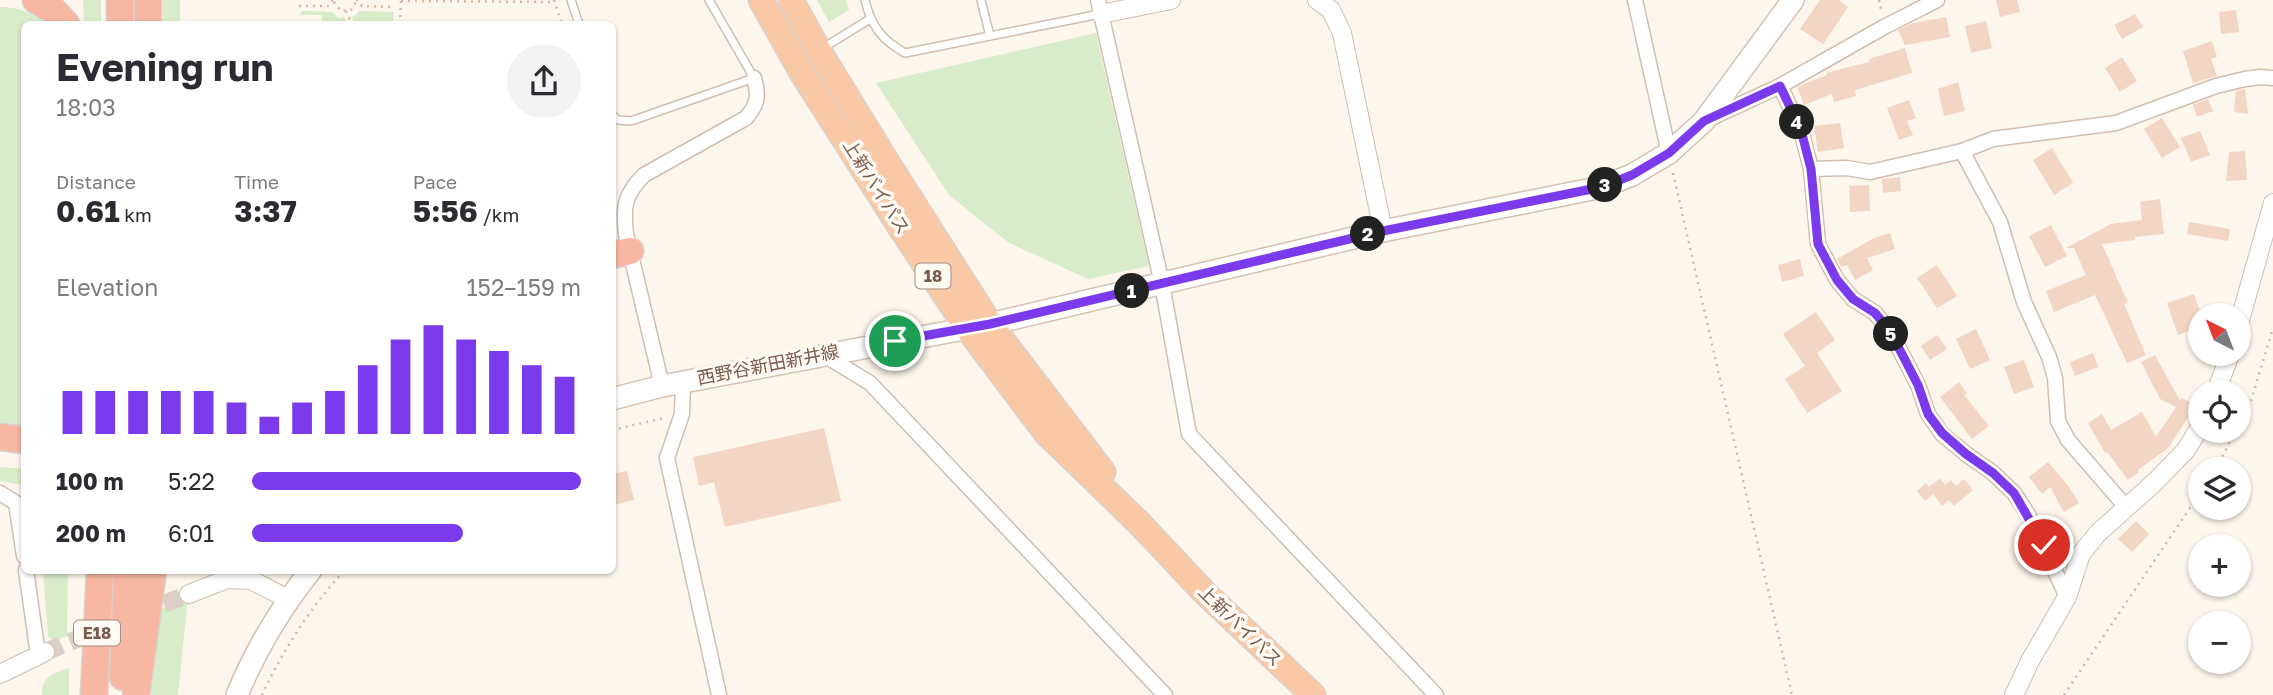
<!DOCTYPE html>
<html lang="en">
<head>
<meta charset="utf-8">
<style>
	:root { --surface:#fff; --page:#f2f2f3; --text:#2b2b33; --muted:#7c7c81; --accent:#7c3aed }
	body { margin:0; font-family:"Golos Text","Noto Sans JP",sans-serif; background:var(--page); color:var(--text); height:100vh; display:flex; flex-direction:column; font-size:26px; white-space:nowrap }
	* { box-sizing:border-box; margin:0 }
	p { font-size:23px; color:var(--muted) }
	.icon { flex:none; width:38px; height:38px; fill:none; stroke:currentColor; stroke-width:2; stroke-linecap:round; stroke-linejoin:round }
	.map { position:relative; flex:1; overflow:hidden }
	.panel { position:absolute; left:21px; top:21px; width:595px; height:553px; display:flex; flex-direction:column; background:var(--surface); border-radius:10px; box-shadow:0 2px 5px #0004 }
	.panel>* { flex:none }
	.needle { width:46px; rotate:318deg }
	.tools { position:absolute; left:2188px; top:303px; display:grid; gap:14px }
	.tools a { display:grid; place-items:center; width:63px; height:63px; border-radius:50%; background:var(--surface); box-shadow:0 2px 5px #0004; font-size:35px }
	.pin { position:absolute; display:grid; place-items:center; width:60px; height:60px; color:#fff; margin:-30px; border:4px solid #fff; border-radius:50%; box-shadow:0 2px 7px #0007 }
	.km { position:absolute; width:35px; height:35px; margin:-18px; border-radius:50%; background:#222; color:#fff; font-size:19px; line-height:35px; text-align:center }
	.round { display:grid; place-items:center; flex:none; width:74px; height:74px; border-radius:37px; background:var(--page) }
	.overview { display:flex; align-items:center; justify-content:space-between; height:119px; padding:0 35px }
	h1 { font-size:38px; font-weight:700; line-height:52px }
	.metrics { display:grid; grid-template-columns:repeat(3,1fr); gap:10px; height:119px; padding:7px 35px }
	.metrics div { display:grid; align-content:center }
	.metrics b { font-size:30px; font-weight:700 }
	.metrics small { font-size:19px; font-weight:400 }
	.metrics p { font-size:19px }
	.chart { height:196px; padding:14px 35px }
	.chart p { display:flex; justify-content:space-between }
	.chart svg { width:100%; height:126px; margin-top:7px; stroke:var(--accent); stroke-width:6 }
	ul { padding:0 35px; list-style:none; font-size:23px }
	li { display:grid; grid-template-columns:112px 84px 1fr; align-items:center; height:52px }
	li i { height:18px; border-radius:9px; background:var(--accent) }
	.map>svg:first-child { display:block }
</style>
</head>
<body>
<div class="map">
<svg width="2273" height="695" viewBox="0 0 2273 695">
	<rect width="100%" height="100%" fill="#fdf6ec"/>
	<path fill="#d8ecc9" d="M 83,0 L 101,0 L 101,24 L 84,24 Z
		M 163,0 L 180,0 L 180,24 L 163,24 Z
		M 817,0 L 846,0 L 849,10 L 829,22 Z
		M 0,7 C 19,7 32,13 47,24 L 24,24 L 24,426 L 0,424 Z
		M 302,11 L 333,12 L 338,18 L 344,17 L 347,24 L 322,24 L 322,15 L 299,15 Z
		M 359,11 L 394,12 L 393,24 L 355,24 L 352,17 L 356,15 Z
		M 1096,33 L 1149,266 L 1088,279 L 1009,243 L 949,195 L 876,83 Z
		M 0,467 L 24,469 L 24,488 L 22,485 L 0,481 Z
		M 43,571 L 68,571 L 67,636 L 54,641 L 48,636 Z
		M 188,597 L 178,695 L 150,695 L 157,610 Z
		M 69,668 L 69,695 L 42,695 C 41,677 53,673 69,668 Z"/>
	<path fill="#f3d5c3" d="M 1820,0 L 1839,0 L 1848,7 L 1823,44 L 1800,29 Z
		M 1996,0 L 2017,0 L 2020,12 L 2000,17 Z
		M 2236,10 L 2239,32 L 2221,34 L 2219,12 Z
		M 2135,14 L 2143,27 L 2122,39 L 2114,25 Z
		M 1946,17 L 1950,37 L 1905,45 L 1898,30 L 1913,23 Z
		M 1986,21 L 1992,48 L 1971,53 L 1965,26 Z
		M 2212,41 L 2217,57 L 2211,59 L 2217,76 L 2193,83 L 2183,51 Z
		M 1905,48 L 1912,73 L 1855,90 L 1856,96 L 1834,102 L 1832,94 L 1804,105 L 1797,87 L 1803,84 L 1827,75 L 1826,73 L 1869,62 L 1869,59 Z
		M 2122,57 L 2137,81 L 2120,92 L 2105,68 Z
		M 1958,82 L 1965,111 L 1944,116 L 1938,89 Z
		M 2245,89 L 2248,114 L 2234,112 L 2236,91 Z
		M 2208,99 L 2213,111 L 2197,117 L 2193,105 Z
		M 1909,100 L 1916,118 L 1907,121 L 1913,135 L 1899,140 L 1887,108 Z
		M 2162,118 L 2180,147 L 2162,158 L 2144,129 Z
		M 1840,123 L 1844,148 L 1818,152 L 1814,126 Z
		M 2200,131 L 2210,155 L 2191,162 L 2181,138 Z
		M 2052,148 L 2073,183 L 2054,195 L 2033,160 Z
		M 2245,151 L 2247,180 L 2226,181 L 2229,152 Z
		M 1900,177 L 1901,191 L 1883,193 L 1882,179 Z
		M 1869,185 L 1870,211 L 1850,212 L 1849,186 Z
		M 2160,199 L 2164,234 L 2135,237 L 2135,240 L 2102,244 L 2128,303 L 2124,304 L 2146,355 L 2127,363 L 2095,295 L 2054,312 L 2046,291 L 2086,275 L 2074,248 L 2066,248 L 2111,224 L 2142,220 L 2140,202 Z
		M 2189,222 L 2230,229 L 2228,241 L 2187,234 Z
		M 2051,225 L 2067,256 L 2045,267 L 2029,236 Z
		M 1890,233 L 1895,249 L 1867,258 L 1873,270 L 1855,280 L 1847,265 L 1841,267 L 1837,259 L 1874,238 Z
		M 1800,259 L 1804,276 L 1782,282 L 1778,265 Z
		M 1937,265 L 1957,296 L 1937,308 L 1917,278 Z
		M 2194,294 L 2201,315 L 2195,315 L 2199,327 L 2178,335 L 2167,303 Z
		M 1816,312 L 1835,340 L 1817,353 L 1842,391 L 1807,413 L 1785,379 L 1805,366 L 1783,334 Z
		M 1976,329 L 1990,360 L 1970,369 L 1956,339 Z
		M 1937,335 L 1947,349 L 1930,360 L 1921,346 Z
		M 2093,353 L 2098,367 L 2075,376 L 2070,362 Z
		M 2155,355 L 2180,401 L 2182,398 L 2196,405 L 2168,448 L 2138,470 L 2139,472 L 2128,480 L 2107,452 L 2105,453 L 2088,423 L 2102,414 L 2111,430 L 2142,412 L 2156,437 L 2176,407 L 2160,399 L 2141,362 Z
		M 2024,360 L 2034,387 L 2014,394 L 2004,367 Z
		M 1959,382 L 1967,393 L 1964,395 L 1989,426 L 1972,439 L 1940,397 Z
		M 824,428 L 841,501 L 725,527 L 714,482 L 699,486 L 693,457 Z
		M 2048,462 L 2069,487 L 2079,503 L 2064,512 L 2050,487 L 2042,494 L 2029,477 Z
		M 627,471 L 634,500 L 612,505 L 612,474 Z
		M 1940,478 L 1945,485 L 1951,480 L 1956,486 L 1964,479 L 1973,490 L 1954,506 L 1949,500 L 1942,506 L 1933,494 L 1925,501 L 1917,491 L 1926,483 L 1929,487 Z
		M 2136,521 L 2149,534 L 2132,552 L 2118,539 Z"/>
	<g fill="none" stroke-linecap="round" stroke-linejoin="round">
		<path stroke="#dcd0c4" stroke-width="18" stroke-dasharray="18 9" stroke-linecap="butt" d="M 139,614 L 189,594
			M 45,652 L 104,628"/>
		<defs>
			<path id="service" d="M 571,0 L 579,24
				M 865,0 C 871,26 882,40 905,53 L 1100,14
				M 981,0 L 990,36
				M 823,48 L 870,19
				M 612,115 L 618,120 L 631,121 L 754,78 L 709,0"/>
			<path id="minor" d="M 1098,0 L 1162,284 L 1189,434 L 1436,695
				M 1635,0 L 1669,153
				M 1780,86 L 1801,130 L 1811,169 L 1818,244 L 1837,280 L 1853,299 L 1875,313 L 1890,331 L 1918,385 L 1928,414 L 1942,434 L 1966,454 L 1993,473 L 2014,493 L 2029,516 L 2067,597
				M 1709,119 L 1780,86 L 1884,27 L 1937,0
				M 1962,151 L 2000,222 L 2024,302 L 2049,357 L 2055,378 L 2058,421 L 2068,440 L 2126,507
				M 1811,169 L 1847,168 L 1870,172 L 1962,151 L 1993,139 L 2116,123 L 2216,86 L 2245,79 L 2260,77 L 2273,78
				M 824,355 L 870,383 L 1165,695
				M 683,382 L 682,414 L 667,458 L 719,695
				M 662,386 L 626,234 C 623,207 624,195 644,175 L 746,118 C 758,104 759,96 754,78
				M 0,493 L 16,503 L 24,556
				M 26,570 L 38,655"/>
			<path id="tertiary" d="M 1317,0 L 1331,10 L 1342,33 L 1383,231
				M 1101,14 L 1171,0
				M 2238,327 L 2273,203
				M 2216,392 L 2230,354
				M 189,594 L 227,579 L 251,580 L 288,599
				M 0,674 L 45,652
				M 2014,695 L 2030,661 L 2067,597 L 2081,554 L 2098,533 L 2155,482 L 2186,450 L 2200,427"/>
			<path id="secondary" d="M 612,399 L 662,386 L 990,324 L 1383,231 L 1602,187 L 1632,175 L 1669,153 L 1704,121 L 1793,0
				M 237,695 C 256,649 280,609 311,570"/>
			<path id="trunk" d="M 761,0 L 802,73 L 902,230 L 967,328 L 1046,433 L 1140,524 L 1203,591 L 1313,695
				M 791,0 L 819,51 L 887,162 L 990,324 L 1103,472"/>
			<path id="motorway" d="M 36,0 L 54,11 L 66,24
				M 120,24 L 120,0
				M 148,24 L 148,0
				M 612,255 L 630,251
				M 0,437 L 24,440
				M 123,677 L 127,570
				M 94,695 L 100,570
				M 136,695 L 153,570"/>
		</defs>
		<use href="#service" stroke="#d1beb0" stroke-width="10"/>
		<use href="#minor" stroke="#d1beb0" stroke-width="17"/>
		<use href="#tertiary" stroke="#d1beb0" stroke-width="20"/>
		<use href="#secondary" stroke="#d6c0b0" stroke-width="24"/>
		<use href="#trunk" stroke="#dad1cd" stroke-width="27"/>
		<use href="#motorway" stroke="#dad1cd" stroke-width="29"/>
		<path stroke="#d9b8a5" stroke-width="2.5" stroke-dasharray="2 5" stroke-linecap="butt" d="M 356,0 L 359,1 L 362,6 L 393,7
			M 554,0 L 562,24
			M 1879,0 L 1881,10
			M 401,1 L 554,2
			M 334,2 L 341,11 L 351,10 L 356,2
			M 299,6 L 328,6 L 330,2 L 335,0
			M 346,11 L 352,24
			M 400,24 L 401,0
			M 1673,173 L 1792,695
			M 2238,426 L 2251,401 L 2273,328
			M 612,430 L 664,418
			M 2216,469 L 2236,430
			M 262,695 C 283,650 311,606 345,570
			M 2064,695 L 2200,493"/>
		<use href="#service" stroke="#fff" stroke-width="7"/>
		<use href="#minor" stroke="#fff" stroke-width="14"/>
		<use href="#tertiary" stroke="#fff" stroke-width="18"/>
		<use href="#secondary" stroke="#fff" stroke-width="21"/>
		<use href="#trunk" stroke="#f9c8a4" stroke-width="24"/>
		<use href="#motorway" stroke="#f7b7a3" stroke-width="26"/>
	</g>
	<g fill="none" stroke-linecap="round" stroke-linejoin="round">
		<defs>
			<path id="route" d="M 895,341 L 990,324 L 1383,231 L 1602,187 L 1632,175 L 1669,153 L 1704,121 L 1780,86 L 1801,130 L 1811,169 L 1818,244 L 1837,280 L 1853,299 L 1875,313 L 1890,331 L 1918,385 L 1928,414 L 1942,433 L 1966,454 L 1993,473 L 2014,493 L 2044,545"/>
		</defs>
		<use href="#route" stroke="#fff" stroke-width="14"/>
		<use href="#route" stroke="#7c3aed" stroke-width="9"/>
	</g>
	<g text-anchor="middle" stroke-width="7" stroke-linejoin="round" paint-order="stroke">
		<g fill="#fffaf3" stroke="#a28b7f" stroke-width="2">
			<rect x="915.5" y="263.5" width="35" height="25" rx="5"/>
			<rect x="74" y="620.5" width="46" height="25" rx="5"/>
		</g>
		<g font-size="16" font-weight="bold" fill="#7a5c4d">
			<text x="933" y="282">18</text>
			<text x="97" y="639">E18</text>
		</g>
		<g font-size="18" fill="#7a5c4d" stroke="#fffaf3">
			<text transform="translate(876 187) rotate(58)" y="6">上新バイパス</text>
			<text transform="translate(768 365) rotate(-11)" y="6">西野谷新田新井線</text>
			<text transform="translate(1240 626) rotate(44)" y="6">上新バイパス</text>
		</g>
	</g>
</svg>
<div class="tools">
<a><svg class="needle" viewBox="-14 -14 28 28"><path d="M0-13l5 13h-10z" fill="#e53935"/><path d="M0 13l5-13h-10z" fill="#7c7c81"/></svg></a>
<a><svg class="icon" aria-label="locate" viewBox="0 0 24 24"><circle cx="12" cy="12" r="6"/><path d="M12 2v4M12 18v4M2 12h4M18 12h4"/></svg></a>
<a><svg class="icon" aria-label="layers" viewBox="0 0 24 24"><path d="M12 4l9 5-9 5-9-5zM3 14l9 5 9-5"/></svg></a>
<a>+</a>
<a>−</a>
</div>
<div class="pin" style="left:895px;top:341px;background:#1e9e55"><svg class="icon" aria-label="arrive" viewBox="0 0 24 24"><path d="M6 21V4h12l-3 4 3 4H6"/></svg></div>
<div class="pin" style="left:2044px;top:545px;background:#d93025"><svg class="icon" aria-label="check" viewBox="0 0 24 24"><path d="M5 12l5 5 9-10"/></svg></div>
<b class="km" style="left:1132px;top:291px">1</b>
<b class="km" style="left:1368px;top:234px">2</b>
<b class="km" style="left:1605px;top:185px">3</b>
<b class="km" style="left:1797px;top:122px">4</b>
<b class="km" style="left:1891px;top:334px">5</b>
<section class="panel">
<div class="overview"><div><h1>Evening run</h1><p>18:03</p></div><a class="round"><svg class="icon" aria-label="share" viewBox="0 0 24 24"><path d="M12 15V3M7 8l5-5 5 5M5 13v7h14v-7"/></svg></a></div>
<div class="metrics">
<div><p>Distance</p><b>0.61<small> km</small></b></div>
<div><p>Time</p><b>3:37</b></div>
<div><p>Pace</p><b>5:56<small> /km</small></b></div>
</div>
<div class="chart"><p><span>Elevation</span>152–159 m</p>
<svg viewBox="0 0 160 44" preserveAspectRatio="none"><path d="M5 44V29M15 44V29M25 44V29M35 44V29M45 44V29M55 44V33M65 44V38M75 44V33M85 44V29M95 44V20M105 44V11M115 44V6M125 44V11M135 44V15M145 44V20M155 44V24"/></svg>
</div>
<ul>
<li><b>100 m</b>5:22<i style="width:100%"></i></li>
<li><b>200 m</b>6:01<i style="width:64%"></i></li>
</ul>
</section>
</div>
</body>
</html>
